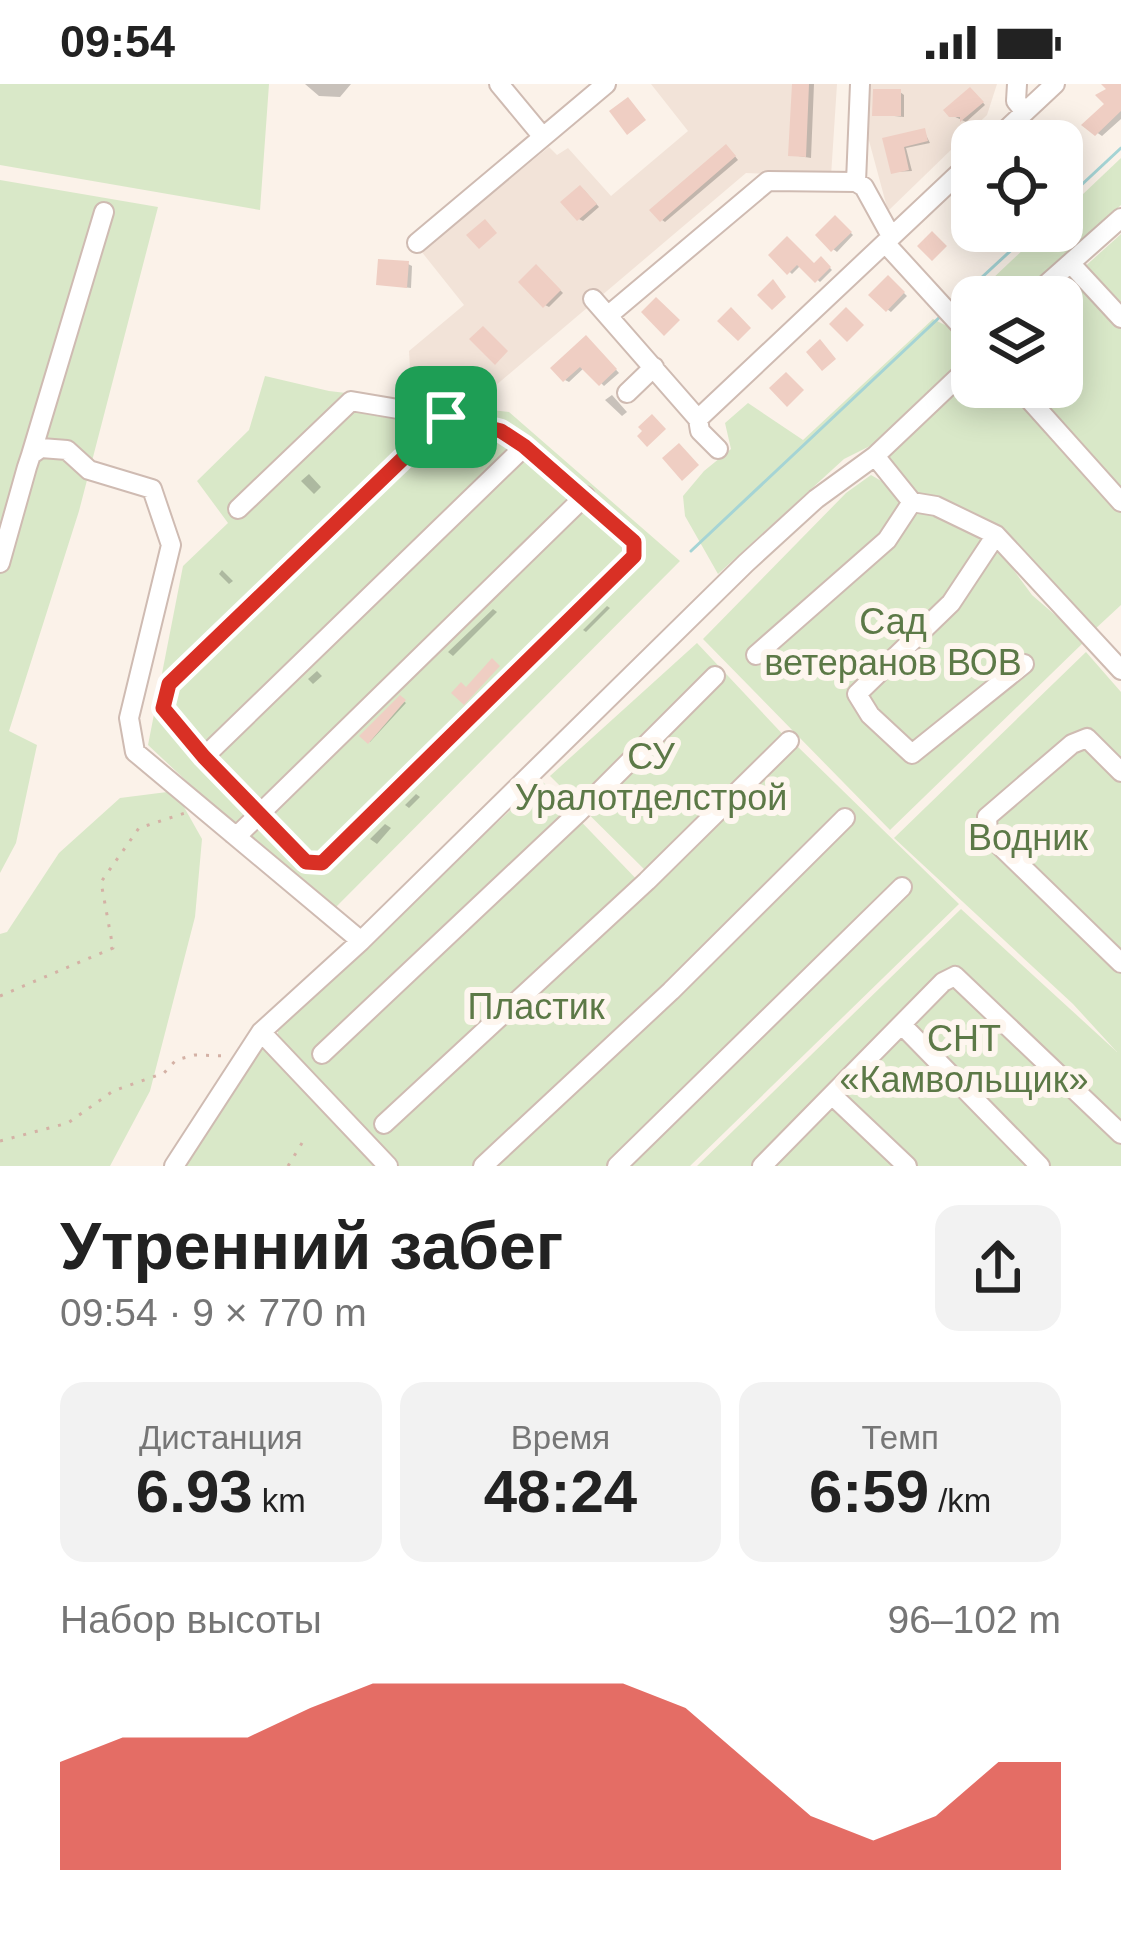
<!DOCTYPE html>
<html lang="ru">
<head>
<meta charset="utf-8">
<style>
	:root { --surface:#fff; --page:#f2f2f2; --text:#222; --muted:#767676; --accent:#d93025 }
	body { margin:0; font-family:Arial,sans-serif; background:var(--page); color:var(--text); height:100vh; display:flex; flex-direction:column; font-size:45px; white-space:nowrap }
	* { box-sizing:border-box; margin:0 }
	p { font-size:39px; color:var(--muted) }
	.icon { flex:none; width:66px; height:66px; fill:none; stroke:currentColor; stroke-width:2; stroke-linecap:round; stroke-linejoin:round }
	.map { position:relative; height:1082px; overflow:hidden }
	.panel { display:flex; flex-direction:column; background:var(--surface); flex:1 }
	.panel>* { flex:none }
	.buttons { position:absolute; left:951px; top:36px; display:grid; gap:24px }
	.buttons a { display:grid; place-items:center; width:132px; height:132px; border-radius:24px; background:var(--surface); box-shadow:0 6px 30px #0003; font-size:60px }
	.pin { position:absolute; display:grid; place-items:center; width:102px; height:102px; color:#fff; margin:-51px; border-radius:24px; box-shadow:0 6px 18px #0006 }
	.round { display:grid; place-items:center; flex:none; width:126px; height:126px; border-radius:24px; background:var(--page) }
	.head { display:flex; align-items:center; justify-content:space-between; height:204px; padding:0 60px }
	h1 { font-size:66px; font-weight:800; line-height:90px }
	.figures { display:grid; grid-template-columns:repeat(3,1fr); gap:18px; height:204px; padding:12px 60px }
	.figures div { display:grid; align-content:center; border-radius:24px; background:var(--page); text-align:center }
	.figures b { font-size:60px; font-weight:800 }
	.figures small { font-size:33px; font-weight:400 }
	.figures p { font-size:33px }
	.chart { height:336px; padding:24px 60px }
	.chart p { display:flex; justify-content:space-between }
	.chart svg { width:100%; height:216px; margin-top:12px; fill:var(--accent); opacity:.7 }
	.status { display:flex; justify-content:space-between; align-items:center; height:84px; padding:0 60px; background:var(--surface); direction:ltr }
	.status svg { height:33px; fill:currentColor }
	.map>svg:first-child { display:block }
</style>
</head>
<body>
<div class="status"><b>09:54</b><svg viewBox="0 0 49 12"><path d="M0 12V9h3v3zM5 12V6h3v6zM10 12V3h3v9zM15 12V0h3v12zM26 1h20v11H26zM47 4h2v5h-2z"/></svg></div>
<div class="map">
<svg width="1121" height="1082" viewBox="0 0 1121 1082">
	<rect width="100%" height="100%" fill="#fbf2e9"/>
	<path fill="#f2e3d8" d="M 651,0 L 837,0 L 831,92 L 746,89 L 482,313 L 411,300 L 409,267 L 464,221 L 421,167 L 549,63 L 557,71 L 568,64 L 611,112 L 688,47 Z
		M 870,0 L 997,0 L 987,31 L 888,127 L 868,53 Z"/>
	<path fill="#d9e8c8" d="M 0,0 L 269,0 L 260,126 L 0,81 Z
		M 1121,74 L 1121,121 L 1024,213 L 973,213 L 1043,147 L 1062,147 L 1062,130 Z
		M 0,96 L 158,123 L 79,427 L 9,647 L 37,661 L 16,759 L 0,789 Z
		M 1121,150 L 1121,521 L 1094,546 L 999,442 L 912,410 L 884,377 L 972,292 L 972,303 L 1062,303 L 1062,213 L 1051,213 Z
		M 933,235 L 949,243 L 966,270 L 880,357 L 844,375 L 718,490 L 685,432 L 683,412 L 704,387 L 731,365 L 725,339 L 748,319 L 803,356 Z
		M 265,292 L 329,307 L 509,328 L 680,477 L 336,823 L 241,748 L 148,661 L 183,482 L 228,439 L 197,397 L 249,346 Z
		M 871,391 L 998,465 L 1032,511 L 1085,557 L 890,746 L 703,555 L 846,409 Z
		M 697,559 L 789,657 L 648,789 L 550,692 Z
		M 1086,568 L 1121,608 L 1121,1082 L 697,1082 L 961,825 L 1117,968 L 1073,920 L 894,754 Z
		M 796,661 L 959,820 L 690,1082 L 395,1082 L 278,959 L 278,942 L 542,697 L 644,803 Z
		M 175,707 L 202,755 L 195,833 L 150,1007 L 110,1082 L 0,1082 L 0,850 L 7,848 L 59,769 L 120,714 Z
		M 255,960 L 265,960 L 378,1082 L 180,1082 Z"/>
	<path fill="#0003" d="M 305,0 L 351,0 L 340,13 L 319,12 Z
		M 795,0 L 814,0 L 811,74 L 792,71 Z
		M 1105,0 L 1121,0 L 1121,35 L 1102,52 L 1086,41 L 1108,20 L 1111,5 Z
		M 900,8 L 904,11 L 904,33 L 875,30 Z
		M 974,8 L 985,21 L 966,38 L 951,31 Z
		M 924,47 L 930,59 L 906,64 L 912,87 L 893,88 L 885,56 Z
		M 730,66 L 738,76 L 665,138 L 662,136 Z
		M 584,106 L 599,123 L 583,137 L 579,135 Z
		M 972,115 L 972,135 L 962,125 Z
		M 839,137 L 853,151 L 837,168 L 833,165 Z
		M 1005,147 L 1022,147 L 1004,163 L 996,155 Z
		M 772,171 L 815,182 L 824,178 L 832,186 L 820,198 L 801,181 L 792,190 Z
		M 408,180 L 412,182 L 411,204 L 380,200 Z
		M 540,186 L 563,209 L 549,223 L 545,221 Z
		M 892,197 L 907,212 L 891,228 L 887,225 Z
		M 590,257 L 619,289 L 604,302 L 585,283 L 569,298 L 565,296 Z
		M 612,311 L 627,328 L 622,332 L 605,316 Z
		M 309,390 L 321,403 L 314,410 L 301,397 Z
		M 222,486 L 233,497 L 229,500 L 219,490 Z
		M 607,522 L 610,524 L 586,548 L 583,546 Z
		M 493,525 L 497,528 L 453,572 L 448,568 Z
		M 317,587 L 322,592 L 313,600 L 308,595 Z
		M 401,615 L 406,619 L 370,658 L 363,652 Z
		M 416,710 L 420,713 L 409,724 L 405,721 Z
		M 385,740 L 391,744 L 377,760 L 370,755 Z"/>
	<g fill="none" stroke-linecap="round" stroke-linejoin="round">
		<path stroke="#a5d4d5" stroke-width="3" d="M 1062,119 L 1121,64
			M 954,219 L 1032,147
			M 691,467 L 943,230"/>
	</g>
	<path fill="#efcec3" d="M 792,0 L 809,0 L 806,73 L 788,72 Z
		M 1101,0 L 1121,0 L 1121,27 L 1095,52 L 1081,41 L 1104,20 L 1095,11 L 1106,5 Z
		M 970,3 L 984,18 L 960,38 L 960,33 L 949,33 L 943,26 Z
		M 873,5 L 901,5 L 901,32 L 872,32 Z
		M 628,13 L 646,36 L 627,51 L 609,27 Z
		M 925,44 L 928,57 L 904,63 L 909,86 L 891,90 L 882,54 Z
		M 726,60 L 736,72 L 660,138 L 649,126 Z
		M 580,101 L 597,120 L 577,137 L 560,118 Z
		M 835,131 L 852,148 L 831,168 L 815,151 Z
		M 485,135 L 497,149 L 479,165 L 466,151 Z
		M 932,147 L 947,162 L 932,177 L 917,162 Z
		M 787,152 L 814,179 L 821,172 L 831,183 L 815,199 L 797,181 L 787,191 L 768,171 Z
		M 378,175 L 409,177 L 407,204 L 376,201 Z
		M 536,180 L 561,206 L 543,224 L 518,198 Z
		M 888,191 L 905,208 L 886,228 L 868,211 Z
		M 773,195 L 786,213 L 772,226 L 757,211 Z
		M 656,213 L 680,236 L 664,252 L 641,228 Z
		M 731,223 L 751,244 L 738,257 L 717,237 Z
		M 846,223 L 864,241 L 847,258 L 829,240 Z
		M 483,242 L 508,267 L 495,281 L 469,255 Z
		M 586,251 L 617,285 L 599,302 L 580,283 L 563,298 L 550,284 Z
		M 820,255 L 836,275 L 822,287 L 806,268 Z
		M 786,288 L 804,306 L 787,323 L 769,304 Z
		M 652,330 L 666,345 L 647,363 L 637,352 L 642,347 L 638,343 Z
		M 679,359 L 699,381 L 682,397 L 662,374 Z
		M 492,574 L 500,582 L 464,621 L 451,609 L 461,598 L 466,603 Z
		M 400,611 L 406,616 L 368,660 L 359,652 Z"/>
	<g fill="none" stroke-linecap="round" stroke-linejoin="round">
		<defs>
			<path id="minor" d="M 499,0 L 543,53
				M 860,0 L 856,98 L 864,103 L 891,152
				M 1017,0 L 1016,17 L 1025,28
				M 994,57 L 1055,0
				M 417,159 L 606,0
				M 886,160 L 972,254
				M 1072,181 L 1121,234
				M 1032,213 L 1121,134
				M 593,215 L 698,335 L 700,347 L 718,365
				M 610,230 L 768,97 L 856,98
				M 1018,303 L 1121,418
				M 627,309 L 654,283
				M 446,333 L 501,347 L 525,362 L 634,458 L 634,472 L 322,779 L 306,778 L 204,673 L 163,624 L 169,600 Z
				M 698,335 L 972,77
				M 31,371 L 104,128
				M 875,372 L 912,418 L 936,422 L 996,451 L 1121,586
				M 238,425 L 351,317 L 446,333
				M 996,451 L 951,519 L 857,610 L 870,631 L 912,670 L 1024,580
				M 0,479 L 27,383 L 31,371 L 41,364 L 67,366 L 89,386 L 152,405 L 171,461 L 129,634 L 135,668 L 361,857
				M 756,571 L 887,456 L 912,418
				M 204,673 L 525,362
				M 1121,688 L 1087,654 L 1072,660 L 987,733 L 988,750 L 1121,879
				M 233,750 L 241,748 L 585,412
				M 902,941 L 1040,1082
				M 261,948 L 388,1082
				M 322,970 L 579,728 L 715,592
				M 833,1012 L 907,1082
				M 384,1040 L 647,797 L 789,657
				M 174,1082 L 261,948 L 361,857 L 746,479 L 816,415 L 875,372 L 972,280
				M 483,1082 L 671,907 L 845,734
				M 617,1082 L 902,803
				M 762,1082 L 943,898 L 955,892 L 1121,1050"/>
		</defs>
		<use href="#minor" stroke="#cfbbb2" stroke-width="22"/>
		<path stroke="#d4b1a5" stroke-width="3" stroke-dasharray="3 9" stroke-linecap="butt" d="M 0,912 L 113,864 L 101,798 L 139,744 L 185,729
			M 0,1057 L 68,1039 L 113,1007 L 164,989 L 176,976 L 195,971 L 228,972
			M 288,1082 L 302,1059"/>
		<use href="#minor" stroke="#fff" stroke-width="18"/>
	</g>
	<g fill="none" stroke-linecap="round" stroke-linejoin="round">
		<defs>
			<path id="route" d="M 446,333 L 501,347 L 524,362 L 634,458 L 634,472 L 322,779 L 306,778 L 204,673 L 163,624 L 169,600 Z"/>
		</defs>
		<use href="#route" stroke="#fff" stroke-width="24"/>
		<use href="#route" stroke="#d93025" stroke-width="15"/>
	</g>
	<g text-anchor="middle" stroke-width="12" stroke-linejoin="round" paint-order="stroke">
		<g font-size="36" fill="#5c7947" stroke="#fef6ef">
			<text x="893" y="550">Сад<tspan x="893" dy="41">ветеранов ВОВ</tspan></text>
			<text x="651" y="685">СУ<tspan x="651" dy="41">Уралотделстрой</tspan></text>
			<text x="1028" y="766">Водник</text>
			<text x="536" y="935">Пластик</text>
			<text x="964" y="967">СНТ<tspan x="964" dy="41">«Камвольщик»</tspan></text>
		</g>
	</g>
</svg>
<div class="buttons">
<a><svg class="icon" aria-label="locate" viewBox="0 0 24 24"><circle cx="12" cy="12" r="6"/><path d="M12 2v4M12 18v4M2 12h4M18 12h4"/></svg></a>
<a><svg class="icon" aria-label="layers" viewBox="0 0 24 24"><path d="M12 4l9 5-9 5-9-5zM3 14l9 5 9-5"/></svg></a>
</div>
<div class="pin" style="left:446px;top:333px;background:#1e9e55"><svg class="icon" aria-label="arrive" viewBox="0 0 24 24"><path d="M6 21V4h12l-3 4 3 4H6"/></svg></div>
</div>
<section class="panel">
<div class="head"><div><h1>Утренний забег</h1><p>09:54 · 9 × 770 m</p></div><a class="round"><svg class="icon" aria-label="share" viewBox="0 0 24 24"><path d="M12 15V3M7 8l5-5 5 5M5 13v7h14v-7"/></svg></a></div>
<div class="figures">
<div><p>Дистанция</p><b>6.93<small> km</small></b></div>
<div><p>Время</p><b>48:24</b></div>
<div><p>Темп</p><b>6:59<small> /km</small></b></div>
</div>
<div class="chart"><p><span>Набор высоты</span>96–102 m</p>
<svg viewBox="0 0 160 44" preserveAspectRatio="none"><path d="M0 44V22L10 17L20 17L30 17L40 11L50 6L60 6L70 6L80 6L90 6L100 11L110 22L120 33L130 38L140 33L150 22L160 22V44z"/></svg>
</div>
</section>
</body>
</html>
